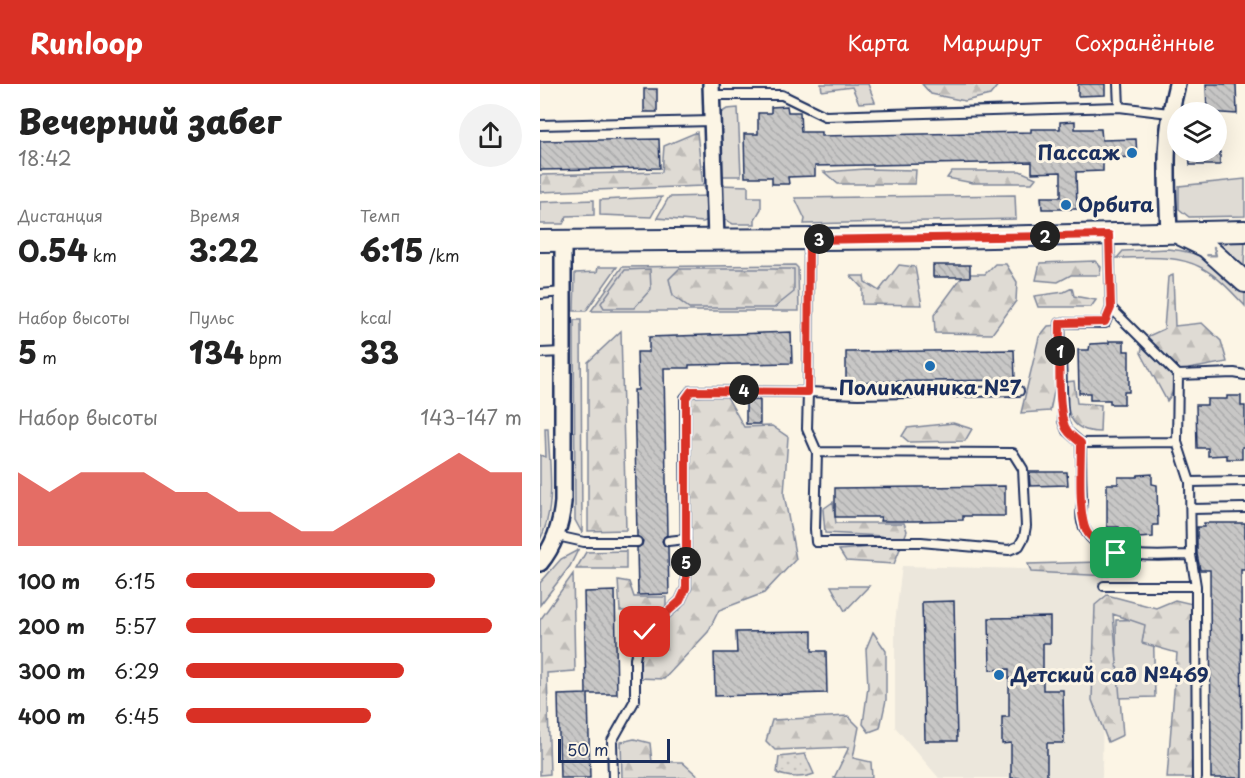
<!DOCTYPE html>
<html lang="ru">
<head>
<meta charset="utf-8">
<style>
	:root { --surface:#fff; --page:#f2f2f2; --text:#222; --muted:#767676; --accent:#d93025 }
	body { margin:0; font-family:"Playpen Sans",sans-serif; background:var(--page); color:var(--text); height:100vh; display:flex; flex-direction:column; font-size:22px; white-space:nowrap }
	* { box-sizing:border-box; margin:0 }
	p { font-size:20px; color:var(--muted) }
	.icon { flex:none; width:33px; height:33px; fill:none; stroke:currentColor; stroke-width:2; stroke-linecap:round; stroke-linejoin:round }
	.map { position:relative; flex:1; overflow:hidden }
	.panel { display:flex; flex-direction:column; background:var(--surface); width:540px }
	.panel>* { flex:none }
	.tools { position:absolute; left:627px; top:18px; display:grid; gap:12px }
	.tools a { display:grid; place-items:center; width:60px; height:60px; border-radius:50%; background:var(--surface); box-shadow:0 6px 24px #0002; font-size:30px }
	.scale { position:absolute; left:18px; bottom:15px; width:112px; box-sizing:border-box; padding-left:6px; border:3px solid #1b2f5e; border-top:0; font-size:16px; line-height:21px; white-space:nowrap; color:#1b2f5e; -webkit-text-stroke:4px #fcf5e5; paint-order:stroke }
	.pin { position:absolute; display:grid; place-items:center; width:51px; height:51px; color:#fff; margin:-26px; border-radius:12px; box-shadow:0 3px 9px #0006 }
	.km { position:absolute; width:30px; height:30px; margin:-15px; border-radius:50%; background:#222; color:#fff; font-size:16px; line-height:30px; text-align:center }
	.round { display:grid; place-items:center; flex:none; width:63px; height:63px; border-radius:32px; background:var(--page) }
	.summary { display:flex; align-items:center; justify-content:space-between; height:102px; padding:0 18px }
	h1 { font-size:33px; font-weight:800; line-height:45px }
	.figures { display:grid; grid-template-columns:repeat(3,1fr); gap:9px; height:102px; padding:6px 18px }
	.figures div { display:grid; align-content:center }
	.figures b { font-size:30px; font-weight:800 }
	.figures small { font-size:16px; font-weight:400 }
	.figures p { font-size:16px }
	.chart { height:168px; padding:12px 18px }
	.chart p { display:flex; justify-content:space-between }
	.chart svg { width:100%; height:108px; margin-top:6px; fill:var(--accent); opacity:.7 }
	ul { padding:0 18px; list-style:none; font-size:20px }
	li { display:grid; grid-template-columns:96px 72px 1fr; align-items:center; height:45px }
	li i { height:15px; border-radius:8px; background:var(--accent) }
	header { display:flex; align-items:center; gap:36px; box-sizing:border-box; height:84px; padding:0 30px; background:var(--accent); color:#fff }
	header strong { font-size:28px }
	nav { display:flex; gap:33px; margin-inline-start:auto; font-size:21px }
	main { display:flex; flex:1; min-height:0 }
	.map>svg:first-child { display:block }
</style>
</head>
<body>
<header>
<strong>Runloop</strong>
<nav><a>Карта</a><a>Маршрут</a><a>Сохранённые</a></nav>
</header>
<main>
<section class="panel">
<div class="summary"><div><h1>Вечерний забег</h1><p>18:42</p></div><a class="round"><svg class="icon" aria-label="share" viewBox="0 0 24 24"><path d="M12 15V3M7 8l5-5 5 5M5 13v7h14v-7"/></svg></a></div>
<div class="figures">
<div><p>Дистанция</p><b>0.54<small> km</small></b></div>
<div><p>Время</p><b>3:22</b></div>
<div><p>Темп</p><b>6:15<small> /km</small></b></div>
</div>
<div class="figures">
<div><p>Набор высоты</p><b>5<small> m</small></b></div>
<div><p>Пульс</p><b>134<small> bpm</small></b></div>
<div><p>kcal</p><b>33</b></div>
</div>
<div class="chart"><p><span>Набор высоты</span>143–147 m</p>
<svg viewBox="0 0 160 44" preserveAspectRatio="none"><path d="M0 44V14L10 22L20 14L30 14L40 14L50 22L60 22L70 30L80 30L90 38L100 38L110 30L120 22L130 14L140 6L150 14L160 14V44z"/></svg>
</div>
<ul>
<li><b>100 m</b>6:15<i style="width:74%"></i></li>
<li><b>200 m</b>5:57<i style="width:91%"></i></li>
<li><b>300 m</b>6:29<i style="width:65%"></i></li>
<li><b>400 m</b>6:45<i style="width:55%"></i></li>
</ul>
</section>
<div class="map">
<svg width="705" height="694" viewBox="0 0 705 694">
	<defs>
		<pattern id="forest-firs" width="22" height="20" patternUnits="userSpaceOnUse" patternTransform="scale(1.5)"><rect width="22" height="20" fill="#dfdbd4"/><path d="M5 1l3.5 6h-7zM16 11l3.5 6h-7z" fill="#bfbcb8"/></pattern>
		<pattern id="park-dots" width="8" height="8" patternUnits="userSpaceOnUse" patternTransform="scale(1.5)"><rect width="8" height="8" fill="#dfdbd4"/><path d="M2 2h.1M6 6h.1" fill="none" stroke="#bfbcb8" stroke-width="1.8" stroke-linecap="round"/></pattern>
		<pattern id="building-back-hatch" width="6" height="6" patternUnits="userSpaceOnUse" patternTransform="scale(1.5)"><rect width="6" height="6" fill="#c8c7c6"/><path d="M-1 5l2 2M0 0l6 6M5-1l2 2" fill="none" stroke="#ababac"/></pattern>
	</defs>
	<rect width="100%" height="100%" fill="#fcf5e5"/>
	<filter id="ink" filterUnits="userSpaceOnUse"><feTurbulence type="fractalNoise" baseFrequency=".0167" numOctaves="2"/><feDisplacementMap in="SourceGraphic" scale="12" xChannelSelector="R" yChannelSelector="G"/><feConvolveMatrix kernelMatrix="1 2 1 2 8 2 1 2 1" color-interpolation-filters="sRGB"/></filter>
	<g filter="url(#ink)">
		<path fill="#ece7dc" d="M 362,482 L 564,487 L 562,694 L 399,694 L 355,643 L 355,538 Z"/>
		<path fill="#dfdbd4" stroke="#7d8599" stroke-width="1.5" d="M 198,24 L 201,92 L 179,92 L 179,30 L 187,25 Z
			M 705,95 L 705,132 L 649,133 L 639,125 L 639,102 Z
			M 179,101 L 208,102 L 208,113 L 221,113 L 221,125 L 215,135 L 215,140 L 193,140 L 182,134 Z
			M 475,111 L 476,135 L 264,140 L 265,135 L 255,114 Z
			M 168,112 L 168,136 L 163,138 L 117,134 L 129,113 Z
			M 122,113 L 111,133 L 60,131 L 60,116 Z
			M 54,116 L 54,131 L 27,132 L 23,140 L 0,140 L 0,118 Z
			M 705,155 L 704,183 L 677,162 L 676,158 L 679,156 Z
			M 628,165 C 667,168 679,182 705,209 L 705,222 C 692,208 678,192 660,183 C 636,170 604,174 577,174 L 583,167 Z
			M 255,181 L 258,184 L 259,227 L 51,227 L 82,183 Z
			M 58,183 L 77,183 L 46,227 L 34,227 L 35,189 L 57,188 Z
			M 34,236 L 41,236 L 42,449 L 35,436 Z
			M 5,344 L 8,344 C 9,381 17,422 0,456 L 0,371 L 6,373 Z
			M 38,466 L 30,482 L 0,521 L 0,499 L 21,475 Z
			M 291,502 L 329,502 L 305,527 Z
			M 613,535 L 615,613 L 577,614 L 576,536 Z"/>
		<path fill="url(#forest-firs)" stroke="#7d8599" stroke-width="1.5" d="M 281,0 L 328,0 L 335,18 L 319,19 L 312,3 L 282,7 Z
			M 382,0 L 459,0 L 450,11 L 425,17 L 391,10 Z
			M 157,48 L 163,102 L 0,108 L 0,91 L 122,88 L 124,62 Z
			M 325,85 L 376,86 L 375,100 L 298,100 L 284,88 Z
			M 412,87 L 480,87 L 496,94 L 492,99 L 433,99 L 407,94 Z
			M 555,177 L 561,183 L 560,191 L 531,191 L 518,198 L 496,196 L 500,179 Z
			M 455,180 L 466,180 L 477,198 L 476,217 L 452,250 L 395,249 L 394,231 L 424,190 L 445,190 Z
			M 359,181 L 375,183 L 382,221 L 322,220 L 322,204 L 311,192 L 324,192 L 325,198 L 339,207 Z
			M 110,185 L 111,205 L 94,224 L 64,224 L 61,219 L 85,186 Z
			M 139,185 L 254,185 L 254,208 L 234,224 L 149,224 L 133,212 L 129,195 Z
			M 633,191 L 635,242 L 662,239 L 681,257 L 687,278 L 649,285 L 627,317 L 601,269 L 604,254 L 624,245 L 628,193 Z
			M 532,204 L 534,212 L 556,216 L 551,223 L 498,223 L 494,212 L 524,208 Z
			M 518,241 L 518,289 L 510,327 L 481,329 L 499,253 L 508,242 Z
			M 81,247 L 86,446 L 48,447 L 48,278 Z
			M 534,297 L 537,319 L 561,321 L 560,348 C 526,348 527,324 526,298 Z
			M 186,311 L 204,343 L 232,342 L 248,353 L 244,410 L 256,475 L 224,509 L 179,526 L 168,548 L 124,595 L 98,594 L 101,569 L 109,550 L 141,524 L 151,505 L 151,313 Z
			M 413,339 L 432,345 L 425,357 L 369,358 L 362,352 L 367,344 Z
			M 293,418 L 296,439 L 364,439 L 367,447 L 354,480 L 306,477 L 299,466 L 342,462 L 342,452 L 285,449 L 283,425 Z
			M 86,467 L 86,485 L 36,485 L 46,468 Z
			M 559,478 L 576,486 L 569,492 L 491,488 L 488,480 Z
			M 33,490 L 35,587 L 7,589 L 10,690 L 0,691 L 0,536 Z
			M 78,496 L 89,498 L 94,513 L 126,513 L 126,526 L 80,527 Z
			M 567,511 L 616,524 L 635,516 L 661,522 L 661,582 L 655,694 L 627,694 L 637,569 L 602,559 L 605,541 L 573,530 L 583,651 L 568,658 L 552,616 L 555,521 Z
			M 333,548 L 346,567 L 346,616 L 340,644 L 329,648 L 323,640 L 328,603 L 326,565 Z
			M 308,632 L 319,643 L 313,674 L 331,678 L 332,694 L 294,694 L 309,663 L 235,666 L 226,657 L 232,636 Z
			M 94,655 L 110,659 L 112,678 L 142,678 L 160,694 L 82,694 L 81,658 Z"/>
		<path fill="url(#park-dots)" stroke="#7d8599" stroke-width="1.5" d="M 265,670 L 274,690 C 264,694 247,694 237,689 L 239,673 Z"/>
		<path fill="url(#building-back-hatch)" stroke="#1b2f5e" stroke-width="1.5" d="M 538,0 L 565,0 L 565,11 L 538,12 Z
			M 666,0 L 696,0 L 697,30 L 667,28 Z
			M 104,5 L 117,5 L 117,28 L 104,28 Z
			M 247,22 L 248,28 L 260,28 L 261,48 L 281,48 L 281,52 L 491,48 L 491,45 L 520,45 L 520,38 L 535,37 L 535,45 L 561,45 L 562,56 L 596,55 L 597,73 L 563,74 L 563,87 L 536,88 L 537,125 L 502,125 L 501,113 L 521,113 L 521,88 L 492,89 L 492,78 L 275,82 L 275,92 L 248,93 L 249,100 L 232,100 L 232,93 L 205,93 L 204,50 L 218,50 L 218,29 L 231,29 L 231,23 Z
			M 119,55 L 120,84 L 0,86 L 0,57 Z
			M 649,68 L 680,68 L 680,81 L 650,81 Z
			M 393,181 L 430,181 L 430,193 L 393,193 Z
			M 251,248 L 252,279 L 149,281 L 149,284 L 124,284 L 127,451 L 124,453 L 122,457 L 124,461 L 128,463 L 129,510 L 98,511 L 97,464 L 102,461 L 103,457 L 97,452 L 94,306 L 98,306 L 97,268 L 109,268 L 109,253 Z
			M 569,257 L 584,257 L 584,267 L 589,267 L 589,308 L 584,308 L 584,320 L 570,320 L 570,316 L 550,316 L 550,309 L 539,309 L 538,266 L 549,266 L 550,260 L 569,259 Z
			M 474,266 L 475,296 L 306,298 L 306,268 Z
			M 687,312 L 701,312 L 701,322 L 705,322 L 705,363 L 702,363 L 702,375 L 687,375 L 687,371 L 668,372 L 668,364 L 657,364 L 656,321 L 667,321 L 667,315 L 687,315 Z
			M 220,316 L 220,340 L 206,340 L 206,317 Z
			M 489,388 L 527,388 L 528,401 L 490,402 Z
			M 612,390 L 612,400 L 617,401 L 618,441 L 613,441 L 613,453 L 598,454 L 598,450 L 579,450 L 579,443 L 567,443 L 567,400 L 578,400 L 578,393 L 597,393 L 598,391 Z
			M 465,402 L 465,432 L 423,432 L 423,436 L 375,437 L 340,437 L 341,433 L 295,433 L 295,404 Z
			M 664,439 L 705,439 L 705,486 L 701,486 L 702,694 L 671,694 L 670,486 L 660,486 L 657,470 L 657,443 L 664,443 Z
			M 75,507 L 77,610 L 48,610 L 50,694 L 20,694 L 18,611 L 46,610 L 44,508 Z
			M 414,517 L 417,657 L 385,657 L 382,518 Z
			M 510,533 L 510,559 L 503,559 L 503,606 L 523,606 L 524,659 L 507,659 L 507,694 L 471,694 L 471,659 L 462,660 L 462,633 L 469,633 L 469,585 L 450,586 L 449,534 Z
			M 272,547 L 272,567 L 286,567 L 287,609 L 175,612 L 174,569 L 197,569 L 196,548 Z"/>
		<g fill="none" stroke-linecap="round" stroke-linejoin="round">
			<defs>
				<path id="service" d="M 578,0 L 579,23
					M 171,11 L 242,11 L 285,32 L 579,23 L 629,29
					M 0,41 L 172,37
					M 569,151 L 571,224 L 638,291 L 637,358 L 650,398 L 705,397
					M 0,210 L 23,208
					M 571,224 L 565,239 L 520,239 L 523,337 L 527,347 L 541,359 L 637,358
					M 0,269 L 23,268
					M 638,291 L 694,289 L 705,291
					M 541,359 C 541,377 541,396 542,415 C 542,422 540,431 542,438 C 554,480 618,471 651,471
					M 277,368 L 275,445 L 276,458 L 381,458 L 469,466 L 479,462 L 484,453 L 486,442 L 483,385 L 473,369 L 277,368 L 267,345 L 268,308 L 318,310 L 479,307
					M 650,398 L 651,471 L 656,502 L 656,529 L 657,694
					M 651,425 L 705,424
					M 17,452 L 44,458 L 97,458
					M 128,457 L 146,455
					M 564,502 L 656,502
					M 73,694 L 72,657 L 95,616 L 95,575 L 98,560 L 105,548 L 140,517 L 146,504 L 145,314 L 151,307 L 268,308 L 269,156"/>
				<path id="minor" d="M 171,0 L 176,156
					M 629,149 C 627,95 623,54 637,0
					M 0,479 C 15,461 21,441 23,418 L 23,156"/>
				<path id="tertiary" d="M 641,151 L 666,163 L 705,198
					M 0,157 L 406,154 L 705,147"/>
			</defs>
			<use href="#service" stroke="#1b2f5e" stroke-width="12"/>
			<use href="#minor" stroke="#1b2f5e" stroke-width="20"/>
			<use href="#tertiary" stroke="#1b2f5e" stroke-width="24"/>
			<use href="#service" stroke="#fcf5e5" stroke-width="8"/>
			<use href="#minor" stroke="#fcf5e5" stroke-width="15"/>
			<use href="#tertiary" stroke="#fcf5e5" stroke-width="20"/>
		</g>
		<defs><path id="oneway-chevron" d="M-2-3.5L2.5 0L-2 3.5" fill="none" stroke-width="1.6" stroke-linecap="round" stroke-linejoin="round" transform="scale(1.5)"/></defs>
		<use stroke="#8c92a2" href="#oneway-chevron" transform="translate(673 169) rotate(39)"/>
	</g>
	<g fill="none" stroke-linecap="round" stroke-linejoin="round" filter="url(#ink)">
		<defs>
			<path id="route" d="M 105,548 L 140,517 L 146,504 L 146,314 L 151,307 L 268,308 L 269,156 L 569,151 L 571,224 L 565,238 L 520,239 C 520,260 516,332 527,346 C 530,351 536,355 541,359 C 541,379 537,437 549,451 C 556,459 567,464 576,469"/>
		</defs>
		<use href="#route" stroke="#fff" stroke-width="12"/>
		<use href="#route" stroke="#d93025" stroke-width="8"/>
	</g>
	<g fill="#1f6fb2" stroke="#fcf5e5" stroke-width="2">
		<circle cx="592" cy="69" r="6"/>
		<circle cx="526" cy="121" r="6"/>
		<circle cx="390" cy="282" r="6"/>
		<circle cx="459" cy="591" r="6"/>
	</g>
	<g text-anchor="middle" stroke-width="6" stroke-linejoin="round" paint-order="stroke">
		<g font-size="20" font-weight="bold" fill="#1b2f5e" stroke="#fcf5e5" text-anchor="start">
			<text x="580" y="76" text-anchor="end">Пассаж</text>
			<text x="538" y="128">Орбита</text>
			<text x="390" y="311" text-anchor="middle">Поликлиника №7</text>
			<text x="471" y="598">Детский сад №469</text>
		</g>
	</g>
</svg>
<div class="tools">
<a><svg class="icon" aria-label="layers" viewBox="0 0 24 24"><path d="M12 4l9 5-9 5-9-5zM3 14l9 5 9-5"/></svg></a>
</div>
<div class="scale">50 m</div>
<div class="pin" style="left:576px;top:469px;background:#1e9e55"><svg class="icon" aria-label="arrive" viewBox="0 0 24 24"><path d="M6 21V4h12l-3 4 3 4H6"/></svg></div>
<div class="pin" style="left:105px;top:548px;background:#d93025"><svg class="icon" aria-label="check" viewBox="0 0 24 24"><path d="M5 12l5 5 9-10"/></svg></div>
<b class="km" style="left:520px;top:267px">1</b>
<b class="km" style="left:505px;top:152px">2</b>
<b class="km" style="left:279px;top:155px">3</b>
<b class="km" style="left:204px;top:306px">4</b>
<b class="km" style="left:146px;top:478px">5</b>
</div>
</main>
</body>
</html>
